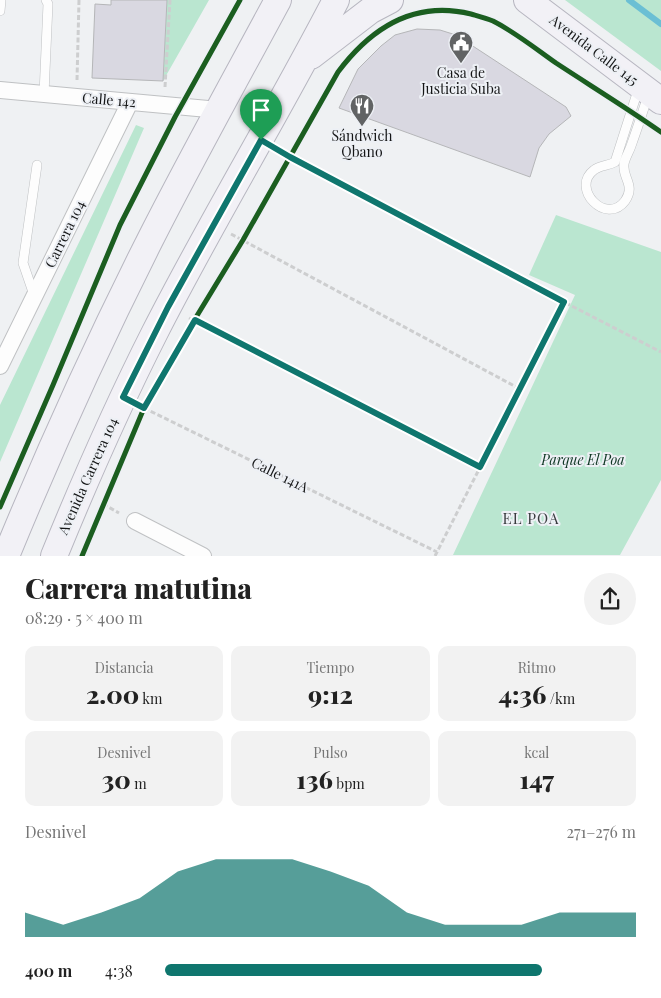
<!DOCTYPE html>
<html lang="es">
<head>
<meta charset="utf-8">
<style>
	:root { --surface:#fff; --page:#f2f2f2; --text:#222; --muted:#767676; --accent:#0f766e }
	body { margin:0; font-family:"Playfair Display",serif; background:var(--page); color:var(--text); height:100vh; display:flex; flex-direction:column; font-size:19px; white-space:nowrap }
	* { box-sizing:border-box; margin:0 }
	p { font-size:16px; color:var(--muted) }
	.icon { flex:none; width:28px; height:28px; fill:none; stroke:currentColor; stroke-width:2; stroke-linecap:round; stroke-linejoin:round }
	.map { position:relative; height:556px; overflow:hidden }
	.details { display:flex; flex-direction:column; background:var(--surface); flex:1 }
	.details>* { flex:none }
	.pin { position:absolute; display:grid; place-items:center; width:42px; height:42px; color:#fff; margin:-51px -21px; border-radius:50% 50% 50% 0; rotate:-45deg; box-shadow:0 0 5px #0007 }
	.pin .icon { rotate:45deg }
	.round { display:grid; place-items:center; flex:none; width:52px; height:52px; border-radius:26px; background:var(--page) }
	.headline { display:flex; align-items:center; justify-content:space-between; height:85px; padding:0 25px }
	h1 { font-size:28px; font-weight:800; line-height:38px }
	.stats { display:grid; grid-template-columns:repeat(3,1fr); gap:8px; height:85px; padding:5px 25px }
	.stats div { display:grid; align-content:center; border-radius:10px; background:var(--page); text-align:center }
	.stats b { font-size:25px; font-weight:800 }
	.stats small { font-size:14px; font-weight:400 }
	.stats p { font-size:14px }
	.chart { height:140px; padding:10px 25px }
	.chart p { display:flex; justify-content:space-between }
	.chart svg { width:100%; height:90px; margin-top:5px; fill:var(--accent); opacity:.7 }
	ul { padding:0 25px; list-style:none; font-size:16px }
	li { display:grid; grid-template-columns:80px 60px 1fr; align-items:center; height:38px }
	li i { height:12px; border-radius:6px; background:var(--accent) }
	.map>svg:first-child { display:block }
</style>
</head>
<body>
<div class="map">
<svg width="661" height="556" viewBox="0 0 661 556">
	<rect width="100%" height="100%" fill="#eff1f3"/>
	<path fill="#bae6d0" d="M 167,0 L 209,0 L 163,81 Z
		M 565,0 L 661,0 L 661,71 Z
		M 136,125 L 144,128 L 0,462 L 0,405 Z
		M 556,215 L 661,252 L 661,480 L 620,555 L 453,555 L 575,295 L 529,275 Z"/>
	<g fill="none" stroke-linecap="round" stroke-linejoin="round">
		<path stroke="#6bbfd4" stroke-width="6" d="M 629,0 L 661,24"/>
	</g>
	<path fill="#d9d8e1" stroke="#b5b6b8" d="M 111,0 L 167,0 L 163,81 L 92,78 L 95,4 L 111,5 Z
		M 417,29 L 440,30 L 456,35 L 566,107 L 571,116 L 549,134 L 539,148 L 530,177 L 339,108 L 358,69 L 381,46 L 395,35 Z"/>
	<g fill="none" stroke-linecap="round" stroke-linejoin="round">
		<defs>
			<path id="service" d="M 0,11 L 1,0
				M 639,87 L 615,162 C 608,166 600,165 594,170 C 570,188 606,226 625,201 C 636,185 622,178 624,164 C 625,158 629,152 631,146 C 637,129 643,112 648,95
				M 44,94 L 48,4 L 46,0
				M 34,295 L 23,263 L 37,165"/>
			<path id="minor" d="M 0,90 L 219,110
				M 0,366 L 130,102
				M 135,521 L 203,556"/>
			<path id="primary" d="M 527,0 L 661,101
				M 311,56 L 371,10 L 390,0
				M 6,556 C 50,449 98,343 150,240 C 191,159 235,80 278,0
				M 54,556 C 85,480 118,405 155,332 C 212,220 278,112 336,0"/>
		</defs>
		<use href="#service" stroke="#bfc1c3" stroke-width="10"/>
		<use href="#minor" stroke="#bfc1c3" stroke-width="18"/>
		<use href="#primary" stroke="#b7b6c0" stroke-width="28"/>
		<path stroke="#cdcecf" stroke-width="3" stroke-dasharray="5 2.5" stroke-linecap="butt" d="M 77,80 L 79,0
			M 165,87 L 170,0
			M 281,151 L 564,302 L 661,352
			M 231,234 L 520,389
			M 189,318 L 480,467
			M 144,408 L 437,552
			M 103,504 L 119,513
			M 435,556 L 564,302"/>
		<use href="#service" stroke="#fdfdfd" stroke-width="9"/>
		<use href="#minor" stroke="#fdfdfd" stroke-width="16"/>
		<use href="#primary" stroke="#f2f1f6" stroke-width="26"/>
		<defs>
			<path id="cycleway" d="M 0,507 L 53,385 L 120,225 L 175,117 L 240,0
				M 82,556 L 144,408 L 181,342 L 243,240 L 338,72 C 371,28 414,0 471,14 C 478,16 486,18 493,21 C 515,32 536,49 556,63 C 591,86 627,108 661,132"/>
		</defs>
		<use href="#cycleway" stroke="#edf0f5" stroke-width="8"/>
		<use href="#cycleway" stroke="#1b5e20" stroke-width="5"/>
	</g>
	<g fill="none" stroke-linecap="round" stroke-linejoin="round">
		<defs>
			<path id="route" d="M 261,140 L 290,157 L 564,302 L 480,467 L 195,320 L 144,408 L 123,397 L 168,307 Z"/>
		</defs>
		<use href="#route" stroke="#fff" stroke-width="10"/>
		<use href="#route" stroke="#0f766e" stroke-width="6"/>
	</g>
	<defs>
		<symbol id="civic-pin" viewBox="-11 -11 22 30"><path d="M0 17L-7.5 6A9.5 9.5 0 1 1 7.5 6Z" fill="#616364" stroke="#edf0f5"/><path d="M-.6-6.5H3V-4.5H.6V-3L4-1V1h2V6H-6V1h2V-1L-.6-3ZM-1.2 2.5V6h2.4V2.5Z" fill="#fff"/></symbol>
		<symbol id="restaurant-pin" viewBox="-11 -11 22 30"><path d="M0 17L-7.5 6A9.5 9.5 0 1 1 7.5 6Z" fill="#616364" stroke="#edf0f5"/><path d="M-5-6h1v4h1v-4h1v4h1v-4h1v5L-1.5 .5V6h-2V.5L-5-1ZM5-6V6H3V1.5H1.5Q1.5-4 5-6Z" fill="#fff"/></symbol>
	</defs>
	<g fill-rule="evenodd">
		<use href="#civic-pin" x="447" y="29" width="28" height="38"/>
		<use href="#restaurant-pin" x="348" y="92" width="28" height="38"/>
	</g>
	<g text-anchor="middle" stroke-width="4" stroke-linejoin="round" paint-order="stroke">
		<g font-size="14" fill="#151617" stroke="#edf0f5">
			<text transform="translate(594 50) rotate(37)" y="5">Avenida Calle 145</text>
			<text transform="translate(109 100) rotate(5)" y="5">Calle 142</text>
			<text transform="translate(65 234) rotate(-64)" y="5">Carrera 104</text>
			<text transform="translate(280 475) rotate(26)" y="5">Calle 141A</text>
			<text transform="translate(88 476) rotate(-66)" y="5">Avenida Carrera 104</text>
		</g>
		<g font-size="14" fill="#151617" stroke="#edf0f5">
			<text x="461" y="78">Casa de<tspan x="461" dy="16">Justicia Suba</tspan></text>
			<text x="362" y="141">Sándwich<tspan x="362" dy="16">Qbano</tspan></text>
		</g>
		<g font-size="14" font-style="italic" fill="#0f3724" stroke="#edf0f5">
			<text x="583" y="465">Parque El Poa</text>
		</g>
		<g font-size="15" letter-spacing="1" fill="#383b3e" stroke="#edf0f5">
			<text x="531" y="524">EL POA</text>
		</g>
	</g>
</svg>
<div class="pin" style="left:261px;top:140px;background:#1e9e55"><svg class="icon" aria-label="arrive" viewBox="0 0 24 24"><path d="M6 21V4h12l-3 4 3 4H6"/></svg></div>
</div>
<section class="details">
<div class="headline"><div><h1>Carrera matutina</h1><p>08:29 · 5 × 400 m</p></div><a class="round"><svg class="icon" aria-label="share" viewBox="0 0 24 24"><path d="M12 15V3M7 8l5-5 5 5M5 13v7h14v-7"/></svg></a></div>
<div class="stats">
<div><p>Distancia</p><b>2.00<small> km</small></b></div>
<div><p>Tiempo</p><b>9:12</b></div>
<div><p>Ritmo</p><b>4:36<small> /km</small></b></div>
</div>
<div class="stats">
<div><p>Desnivel</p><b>30<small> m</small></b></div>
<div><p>Pulso</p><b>136<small> bpm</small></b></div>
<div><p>kcal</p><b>147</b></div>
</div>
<div class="chart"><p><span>Desnivel</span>271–276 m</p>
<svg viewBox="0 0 160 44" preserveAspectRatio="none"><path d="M0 44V32L10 38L20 32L30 25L40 12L50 6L60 6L70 6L80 12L90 19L100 32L110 38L120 38L130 38L140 32L150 32L160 32V44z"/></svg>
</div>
<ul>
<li><b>400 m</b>4:38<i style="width:80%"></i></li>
</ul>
</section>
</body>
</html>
